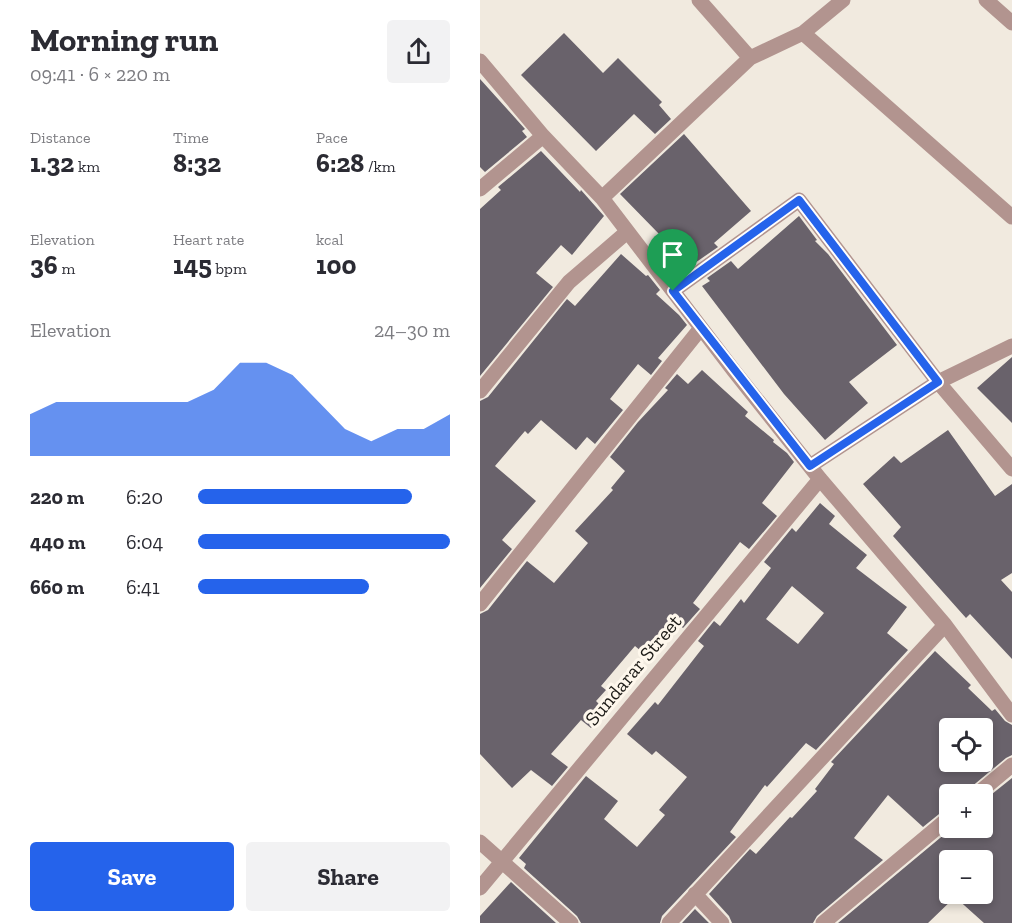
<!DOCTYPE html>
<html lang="en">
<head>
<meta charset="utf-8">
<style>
	:root { --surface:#fff; --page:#f2f2f3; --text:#2b2b33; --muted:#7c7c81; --accent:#2563eb }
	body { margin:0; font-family:"Zilla Slab",serif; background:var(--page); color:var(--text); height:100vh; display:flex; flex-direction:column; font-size:22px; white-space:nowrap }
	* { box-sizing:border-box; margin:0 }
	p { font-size:20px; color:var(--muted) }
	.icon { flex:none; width:33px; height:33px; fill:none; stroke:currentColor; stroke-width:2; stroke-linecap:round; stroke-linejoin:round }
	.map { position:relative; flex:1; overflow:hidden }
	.drawer { display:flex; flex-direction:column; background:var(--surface); width:480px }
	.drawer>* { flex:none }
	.tools { position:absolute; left:459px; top:718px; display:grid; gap:12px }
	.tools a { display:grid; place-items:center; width:54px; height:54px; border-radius:6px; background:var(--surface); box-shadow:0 3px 9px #0003; font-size:30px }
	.pin { position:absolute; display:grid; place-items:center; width:51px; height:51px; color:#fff; margin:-62px -26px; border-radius:50% 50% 50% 0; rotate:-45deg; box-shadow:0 0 6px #0007 }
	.pin .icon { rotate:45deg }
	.round { display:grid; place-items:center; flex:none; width:63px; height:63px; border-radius:6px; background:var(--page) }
	.summary { display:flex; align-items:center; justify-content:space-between; height:102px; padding:0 30px }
	h1 { font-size:33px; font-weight:700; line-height:45px }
	.figures { display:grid; grid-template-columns:repeat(3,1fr); gap:9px; height:102px; padding:6px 30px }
	.figures div { display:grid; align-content:center }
	.figures b { font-size:26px; font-weight:700 }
	.figures small { font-size:16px; font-weight:400 }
	.figures p { font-size:16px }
	.chart { height:168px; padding:12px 30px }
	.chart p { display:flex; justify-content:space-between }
	.chart svg { width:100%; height:108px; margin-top:6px; fill:var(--accent); opacity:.7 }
	.primary-button { display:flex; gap:12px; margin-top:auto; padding:12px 30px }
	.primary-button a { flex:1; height:69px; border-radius:6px; background:var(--accent); color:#fff; font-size:24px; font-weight:700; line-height:69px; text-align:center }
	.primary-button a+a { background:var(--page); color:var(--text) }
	ul { padding:0 30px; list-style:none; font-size:20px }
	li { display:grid; grid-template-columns:96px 72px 1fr; align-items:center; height:45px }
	li i { height:15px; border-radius:8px; background:var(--accent) }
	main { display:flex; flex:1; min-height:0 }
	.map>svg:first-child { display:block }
</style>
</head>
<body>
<main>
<section class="drawer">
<div class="summary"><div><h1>Morning run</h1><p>09:41 · 6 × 220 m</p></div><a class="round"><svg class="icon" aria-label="share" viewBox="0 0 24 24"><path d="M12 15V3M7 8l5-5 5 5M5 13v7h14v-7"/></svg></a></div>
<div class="figures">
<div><p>Distance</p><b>1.32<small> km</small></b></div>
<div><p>Time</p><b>8:32</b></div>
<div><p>Pace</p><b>6:28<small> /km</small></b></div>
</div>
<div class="figures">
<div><p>Elevation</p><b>36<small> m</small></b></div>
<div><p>Heart rate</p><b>145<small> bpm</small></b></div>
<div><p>kcal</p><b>100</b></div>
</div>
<div class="chart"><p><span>Elevation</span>24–30 m</p>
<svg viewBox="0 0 160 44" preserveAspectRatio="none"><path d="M0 44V27L10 22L20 22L30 22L40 22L50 22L60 22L70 17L80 6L90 6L100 11L110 22L120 33L130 38L140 33L150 33L160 27V44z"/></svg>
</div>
<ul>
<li><b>220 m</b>6:20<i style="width:85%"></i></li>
<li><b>440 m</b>6:04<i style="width:100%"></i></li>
<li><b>660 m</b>6:41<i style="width:68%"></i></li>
</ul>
<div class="primary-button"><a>Save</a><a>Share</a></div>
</section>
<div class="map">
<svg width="532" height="923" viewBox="0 0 532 923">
	<rect width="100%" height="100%" fill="#f1eadf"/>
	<path fill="#69626b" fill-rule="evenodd" d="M 84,33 L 123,73 L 138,58 L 182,102 L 179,105 L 191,119 L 175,134 L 154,114 L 116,151 L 41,75 Z
		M 0,79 L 45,129 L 42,131 L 47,137 L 5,172 L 0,167 Z
		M 204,134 L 271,211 L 234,243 L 238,247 L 212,265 L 178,237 L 180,235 L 140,194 Z
		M 61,151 L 100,192 L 101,190 L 124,216 L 92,255 L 81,245 L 56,273 L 73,287 L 0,376 L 0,209 L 21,190 L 18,187 Z
		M 319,216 L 337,240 L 335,241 L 348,254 L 417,345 L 369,382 L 388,403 L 345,440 L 304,394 L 222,286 L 230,281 L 227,278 L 251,261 L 258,269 Z
		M 141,254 L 166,276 L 168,275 L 180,290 L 176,294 L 199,315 L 207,325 L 178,358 L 182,361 L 171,375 L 158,364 L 130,399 L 143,410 L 115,444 L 107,437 L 96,450 L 61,420 L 48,434 L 45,431 L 15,466 L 56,501 L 22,540 L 32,549 L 0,588 L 0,401 L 8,397 L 87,299 L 95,306 Z
		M 532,357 L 532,423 L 497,388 Z
		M 222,370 L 268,412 L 265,416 L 294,440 L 293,442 L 307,453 L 314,462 L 282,503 L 297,516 L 269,549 L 260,542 L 213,603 L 220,609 L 203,628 L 198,624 L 168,657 L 155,646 L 121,686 L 126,690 L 116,701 L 126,711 L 111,728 L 101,720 L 71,754 L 88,767 L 72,786 L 51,770 L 32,788 L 0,754 L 0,614 L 8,610 L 47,561 L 74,583 L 108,543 L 95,531 L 133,490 L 131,488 L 145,471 L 130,457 L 158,422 L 188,390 L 185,388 L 197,374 L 208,384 Z
		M 468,430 L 515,496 L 532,484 L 532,573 L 521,580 L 532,592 L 532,659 L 490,614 L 486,618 L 413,536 L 421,527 L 383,484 L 414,456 L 421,463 Z
		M 340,503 L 355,516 L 349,524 L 387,555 L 376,568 L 427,607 L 407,633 L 428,650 L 336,750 L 326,743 L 287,787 L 285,785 L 250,832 L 256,837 L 182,916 L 180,923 L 101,923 L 97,916 L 44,868 L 46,864 L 39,858 L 106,776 L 138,801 L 124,819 L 157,847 L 185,815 L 179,810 L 207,777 L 176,751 L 172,755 L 147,734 L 175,702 L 178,705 L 224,646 L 218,641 L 234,621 L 240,626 L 261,599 L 264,603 L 291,568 L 284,562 L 312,528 L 316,532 ZM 312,586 L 344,613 L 318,644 L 286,619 Z
		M 455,651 L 491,685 L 488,688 L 512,711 L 515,709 L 525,721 L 532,725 L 532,755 L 526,758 L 490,788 L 486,795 L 470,795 L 470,807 L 464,810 L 443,827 L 408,795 L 374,838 L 403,860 L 337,916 L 333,923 L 252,923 L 249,916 L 229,894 L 270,849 L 276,854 L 310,817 L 312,818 L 337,791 L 335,789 L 354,764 L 351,762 ZM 470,729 L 502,729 L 502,762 L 470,762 Z
		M 532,778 L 532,923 L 504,923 L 475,897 L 448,923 L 358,923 L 472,828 L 502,828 L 502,802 ZM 470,861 L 502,861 L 502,894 L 470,894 Z
		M 31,882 L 76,923 L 0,923 L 0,916 Z
		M 215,909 L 229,923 L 202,923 Z"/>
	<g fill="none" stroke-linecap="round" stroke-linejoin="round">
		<path stroke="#b2948f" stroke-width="15" d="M 219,0 L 270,58 L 323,33 L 363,0
			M 506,0 L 532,23
			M 323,33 L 532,217
			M 0,61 L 63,136 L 122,198 L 254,371 L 340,479 L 465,625 L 532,715
			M 0,189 L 63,136
			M 122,198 L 270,58
			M 193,291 L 319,200 L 458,382 L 532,469
			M 0,391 L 89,282 L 147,232
			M 330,466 L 458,382 L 532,346
			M 0,604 L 221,328
			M 496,795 L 532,765
			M 0,842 L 91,923
			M 0,888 L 340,479
			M 215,894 L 242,923
			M 189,923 L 465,625
			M 343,923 L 470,817"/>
	</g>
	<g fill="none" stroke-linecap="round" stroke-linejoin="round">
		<defs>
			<path id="route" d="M 319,200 L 458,382 L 330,466 L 193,291 Z"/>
		</defs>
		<use href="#route" stroke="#fff" stroke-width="12"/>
		<use href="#route" stroke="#2563eb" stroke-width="8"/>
	</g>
	<g text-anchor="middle" stroke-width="6" stroke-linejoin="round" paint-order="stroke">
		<g font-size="20" fill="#1c1a16" stroke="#fef7ec">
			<text transform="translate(153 670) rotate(-50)" y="7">Sundarar Street</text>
		</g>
	</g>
</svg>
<div class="tools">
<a><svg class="icon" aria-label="locate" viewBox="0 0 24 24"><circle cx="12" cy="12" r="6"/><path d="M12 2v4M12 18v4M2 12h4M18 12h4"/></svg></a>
<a>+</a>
<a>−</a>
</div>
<div class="pin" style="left:193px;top:291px;background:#1e9e55"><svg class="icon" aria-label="arrive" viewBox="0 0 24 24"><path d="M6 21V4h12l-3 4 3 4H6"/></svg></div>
</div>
</main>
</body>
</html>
